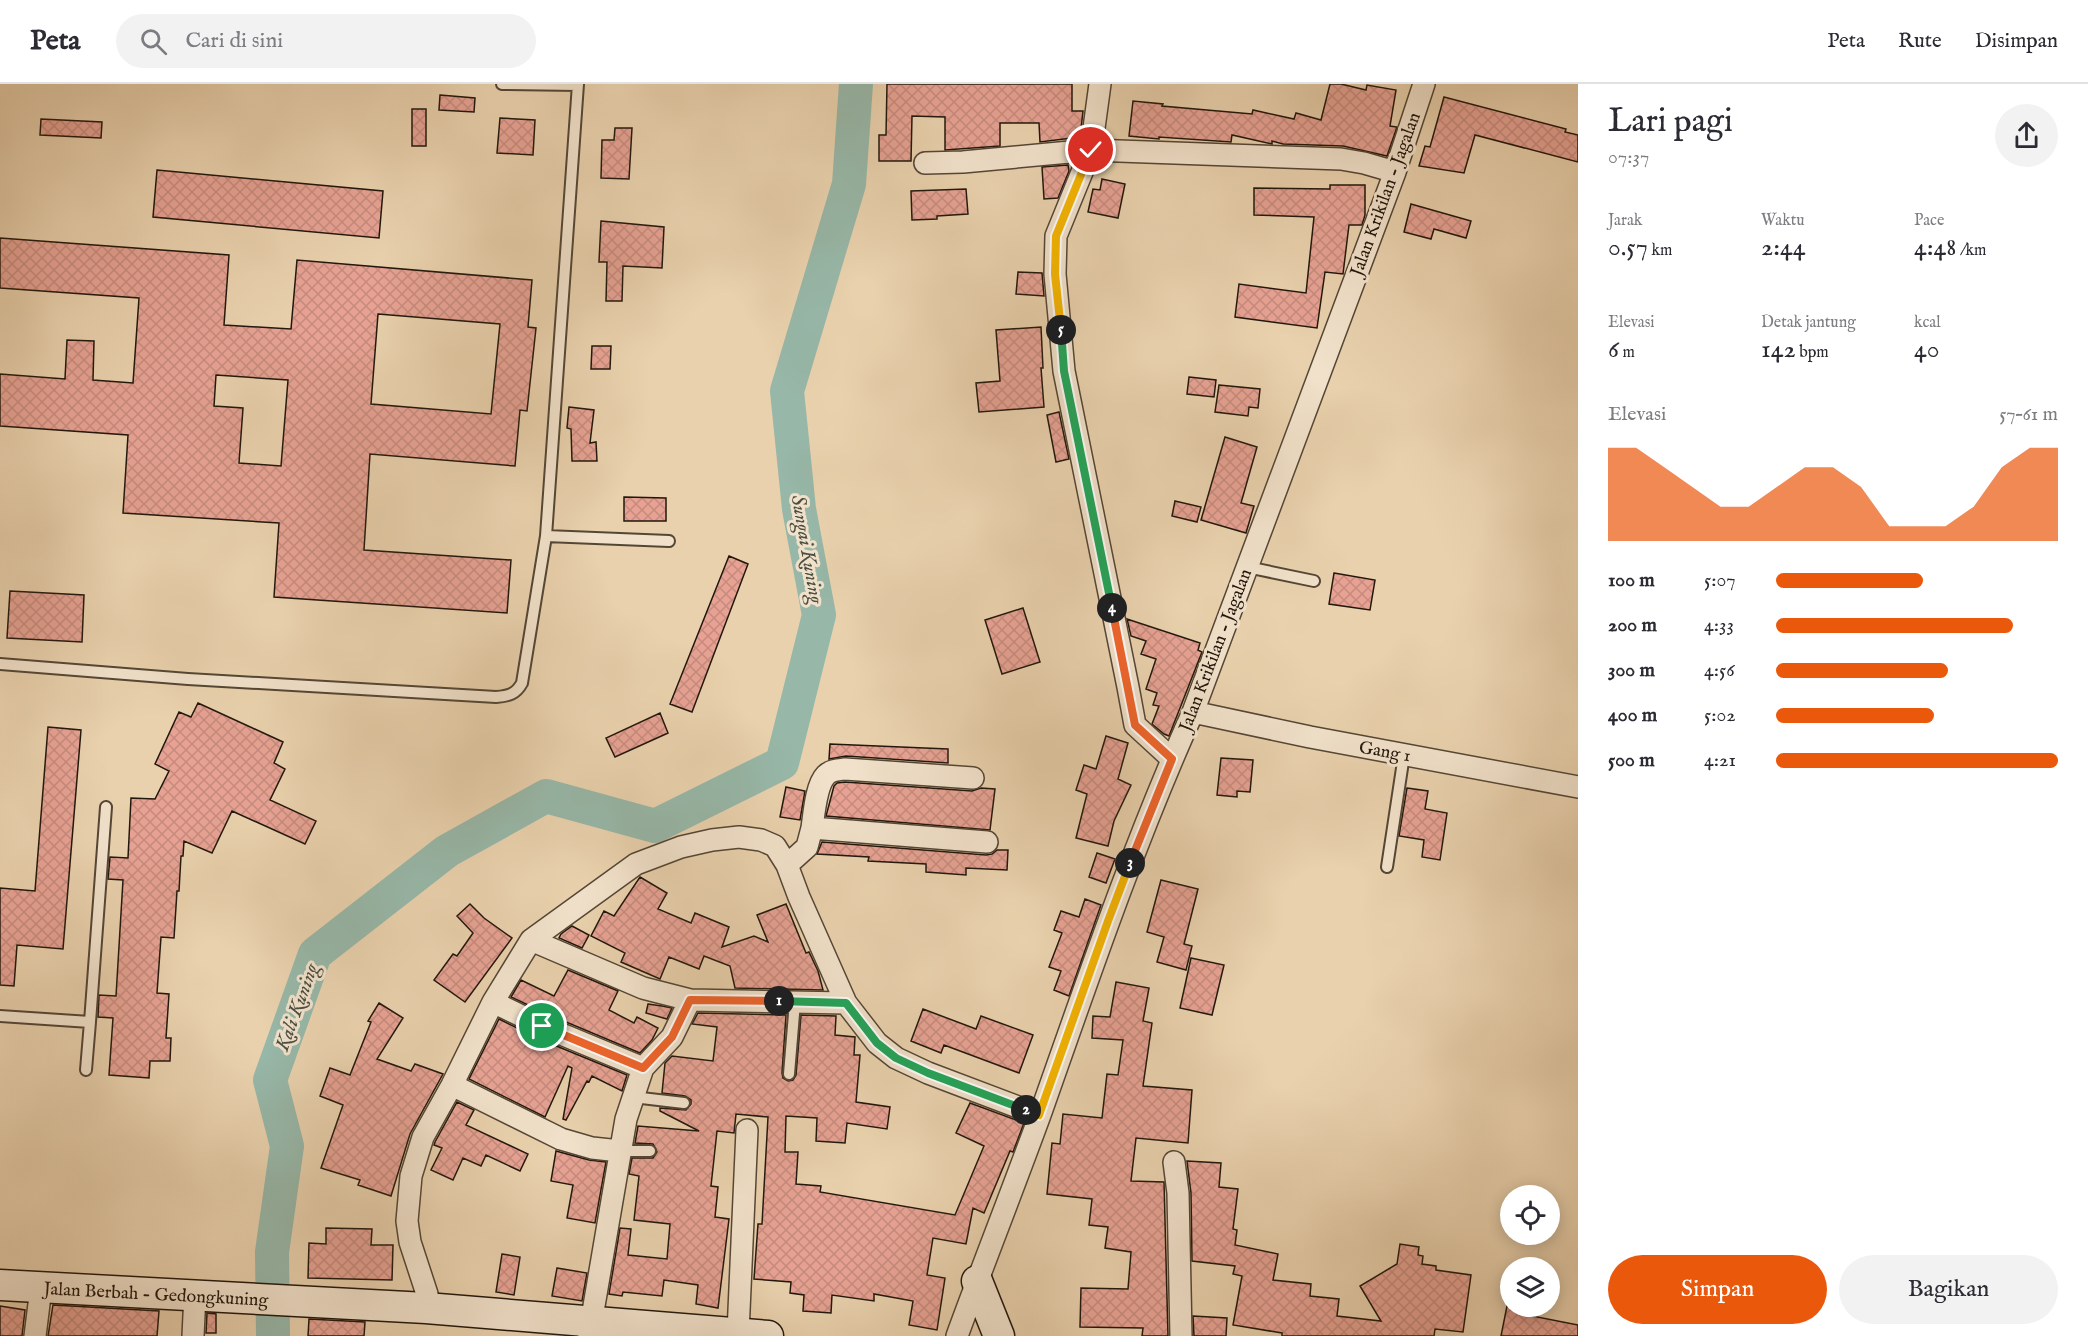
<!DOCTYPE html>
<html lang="id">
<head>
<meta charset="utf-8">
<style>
	:root { --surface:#fff; --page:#f2f2f3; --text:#2b2b33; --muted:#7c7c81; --line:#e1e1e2; --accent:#ea580c }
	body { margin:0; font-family:"IM FELL English",serif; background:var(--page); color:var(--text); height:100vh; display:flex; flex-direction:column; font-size:22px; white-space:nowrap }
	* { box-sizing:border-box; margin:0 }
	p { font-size:20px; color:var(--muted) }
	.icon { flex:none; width:33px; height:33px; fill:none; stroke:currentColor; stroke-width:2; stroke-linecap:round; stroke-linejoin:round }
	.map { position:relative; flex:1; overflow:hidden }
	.panel { display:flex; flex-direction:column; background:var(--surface); width:510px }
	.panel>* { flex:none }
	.fabs { position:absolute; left:1500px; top:1101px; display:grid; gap:12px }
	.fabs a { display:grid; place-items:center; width:60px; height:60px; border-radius:50%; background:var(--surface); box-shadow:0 3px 15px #0003; font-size:30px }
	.pin { position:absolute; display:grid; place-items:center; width:51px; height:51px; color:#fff; margin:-26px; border:3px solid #fff; border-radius:50%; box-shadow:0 2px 6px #0007 }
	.km { position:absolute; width:30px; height:30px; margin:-15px; border-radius:50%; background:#222; color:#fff; font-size:16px; line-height:30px; text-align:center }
	.round { display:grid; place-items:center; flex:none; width:63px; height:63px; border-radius:32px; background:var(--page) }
	.summary { display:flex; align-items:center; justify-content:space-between; height:102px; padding:0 30px }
	h1 { font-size:33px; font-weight:600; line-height:45px }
	.stats { display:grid; grid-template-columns:repeat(3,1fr); gap:9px; height:102px; padding:6px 30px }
	.stats div { display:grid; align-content:center }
	.stats b { font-size:26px; font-weight:600 }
	.stats small { font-size:16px; font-weight:400 }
	.stats p { font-size:16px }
	.chart { height:168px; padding:12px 30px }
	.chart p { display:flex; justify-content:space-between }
	.chart svg { width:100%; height:108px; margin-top:6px; fill:var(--accent); opacity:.7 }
	.action { display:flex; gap:12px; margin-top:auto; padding:12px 30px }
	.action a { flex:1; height:69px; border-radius:36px; background:var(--accent); color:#fff; font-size:24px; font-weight:600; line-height:69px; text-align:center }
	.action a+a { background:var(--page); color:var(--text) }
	ul { padding:0 30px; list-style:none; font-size:20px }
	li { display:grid; grid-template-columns:96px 72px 1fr; align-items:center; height:45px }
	li i { height:15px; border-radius:8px; background:var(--accent) }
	header { display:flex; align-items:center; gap:36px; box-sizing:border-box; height:84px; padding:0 30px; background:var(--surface); border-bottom:2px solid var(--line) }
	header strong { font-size:28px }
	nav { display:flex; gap:33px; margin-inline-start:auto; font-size:21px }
	.search { width:420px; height:54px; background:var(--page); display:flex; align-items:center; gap:15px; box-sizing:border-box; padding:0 21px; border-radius:33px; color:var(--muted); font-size:22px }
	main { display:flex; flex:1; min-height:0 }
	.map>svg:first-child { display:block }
</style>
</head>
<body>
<header>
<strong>Peta</strong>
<div class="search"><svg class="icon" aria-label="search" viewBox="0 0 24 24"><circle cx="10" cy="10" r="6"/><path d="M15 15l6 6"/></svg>Cari di sini</div>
<nav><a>Peta</a><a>Rute</a><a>Disimpan</a></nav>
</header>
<main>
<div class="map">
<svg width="1578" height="1252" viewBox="0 0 1578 1252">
	<defs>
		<pattern id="building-cross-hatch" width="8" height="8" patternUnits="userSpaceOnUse" patternTransform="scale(1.5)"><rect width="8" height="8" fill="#e7a293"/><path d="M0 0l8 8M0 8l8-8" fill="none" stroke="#c68b7e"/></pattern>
	</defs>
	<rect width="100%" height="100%" fill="#e9d1ad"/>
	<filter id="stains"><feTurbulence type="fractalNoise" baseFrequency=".00333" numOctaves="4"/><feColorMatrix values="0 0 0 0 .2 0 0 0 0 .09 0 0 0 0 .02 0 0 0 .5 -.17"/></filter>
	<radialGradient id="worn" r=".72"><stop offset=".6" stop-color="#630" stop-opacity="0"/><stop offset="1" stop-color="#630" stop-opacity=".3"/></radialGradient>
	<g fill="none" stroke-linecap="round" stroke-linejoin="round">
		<path stroke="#97b7a8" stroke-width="34" d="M 273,1252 L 272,1168 L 287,1062 L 270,996 L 315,870 L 447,767 L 546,712 L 655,742 L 782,679 L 819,531 L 799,425 L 787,307 L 849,100 L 856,0"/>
	</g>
	<path fill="url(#building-cross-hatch)" stroke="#22170d" stroke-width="1.5" fill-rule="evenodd" d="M 887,0 L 1072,0 L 1072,27 L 1083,27 L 1080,53 L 1040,58 L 1039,39 L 1000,39 L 1000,62 L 945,66 L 945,33 L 912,32 L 911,77 L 879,77 L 879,51 L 886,51 Z
		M 1330,0 L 1341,0 L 1366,6 L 1367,1 L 1396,6 L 1390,42 L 1397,43 L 1387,72 L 1343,62 L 1283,60 L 1272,57 L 1272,60 L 1232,51 L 1231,58 L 1159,53 L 1159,55 L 1129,52 L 1133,17 L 1163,20 L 1162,22 L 1252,30 L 1253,26 L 1294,35 L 1296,29 L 1321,36 Z
		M 440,11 L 475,14 L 474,28 L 439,26 Z
		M 1444,13 L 1566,45 L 1565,48 L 1578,51 L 1578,78 L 1475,51 L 1464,89 L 1419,82 L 1425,62 L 1430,63 Z
		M 412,25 L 426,25 L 426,62 L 412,62 Z
		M 500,34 L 535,36 L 533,71 L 497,69 Z
		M 41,35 L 102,38 L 101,54 L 40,51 Z
		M 615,44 L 632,44 L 629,95 L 601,94 L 602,56 L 614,56 Z
		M 1068,81 L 1069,87 L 1058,114 L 1044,115 L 1042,83 Z
		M 157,86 L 383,107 L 379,154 L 153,133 Z
		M 1102,95 L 1125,100 L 1118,134 L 1088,128 L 1093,105 L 1100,106 Z
		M 1330,101 L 1365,101 L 1365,131 L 1362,141 L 1349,141 L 1343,190 L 1325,188 L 1317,244 L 1235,233 L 1239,200 L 1306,209 L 1314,133 L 1254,131 L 1254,104 L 1330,105 Z
		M 966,105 L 968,130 L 937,132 L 937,135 L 912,136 L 911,107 Z
		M 1411,120 L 1471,137 L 1466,154 L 1434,145 L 1431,155 L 1404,148 Z
		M 601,137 L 664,143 L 662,184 L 623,182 L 622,217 L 606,217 L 607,178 L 599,178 Z
		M 0,154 L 229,171 L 224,241 L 291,245 L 297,176 L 532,196 L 528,243 L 536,244 L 527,327 L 520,326 L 515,382 L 370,370 L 364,466 L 511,476 L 507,529 L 274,513 L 279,439 L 123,429 L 128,351 L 0,342 L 0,290 L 65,295 L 67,256 L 94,257 L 93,296 L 133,299 L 139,214 L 0,204 ZM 378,230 L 500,240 L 491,330 L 371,320 ZM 216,291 L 288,296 L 281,382 L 239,379 L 243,324 L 214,322 Z
		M 1018,188 L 1042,189 L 1044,212 L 1016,210 Z
		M 1041,243 L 1043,284 L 1041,284 L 1044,323 L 979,328 L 976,299 L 1000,297 L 996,246 Z
		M 592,262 L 611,262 L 610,285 L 591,285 Z
		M 1189,293 L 1216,296 L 1214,313 L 1187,310 Z
		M 1219,301 L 1260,305 L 1258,324 L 1249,323 L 1248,332 L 1215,328 Z
		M 569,323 L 594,326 L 590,359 L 596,358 L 597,377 L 572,377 L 571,345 L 567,344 Z
		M 1059,328 L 1069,375 L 1056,378 L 1047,331 Z
		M 1225,353 L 1257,363 L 1241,419 L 1254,422 L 1246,449 L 1201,436 Z
		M 624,413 L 666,414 L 666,437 L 624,437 Z
		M 1175,417 L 1201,423 L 1197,438 L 1172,432 Z
		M 729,472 L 748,480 L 692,628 L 670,620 Z
		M 1334,489 L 1375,496 L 1370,526 L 1329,520 Z
		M 10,507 L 84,511 L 82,558 L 7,554 Z
		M 1023,524 L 1040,578 L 1002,590 L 985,536 Z
		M 1127,535 L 1200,559 L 1198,566 L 1202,568 L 1169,652 L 1164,650 L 1152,640 L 1159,622 L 1153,621 L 1157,609 L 1146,605 L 1156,575 L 1141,570 L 1146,557 L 1131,552 Z
		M 198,619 L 283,658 L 274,679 L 285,685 L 270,716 L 316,737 L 305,760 L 232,727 L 212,769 L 184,757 L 183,772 L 181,772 L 179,807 L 177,807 L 174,854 L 161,853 L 157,909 L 169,910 L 166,954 L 171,954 L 170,977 L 150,977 L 149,994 L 109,991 L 113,934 L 98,933 L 99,911 L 116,912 L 123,796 L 108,795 L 110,773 L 128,774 L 131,714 L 155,715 L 169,687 L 155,680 L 179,628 L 191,633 Z
		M 660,629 L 668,649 L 615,673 L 606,654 Z
		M 48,643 L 81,646 L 63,865 L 17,861 L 14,902 L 0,901 L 0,804 L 35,807 Z
		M 1106,652 L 1128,659 L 1118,695 L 1131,701 L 1114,737 L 1108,762 L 1076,754 L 1087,710 L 1076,706 L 1084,681 L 1096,685 Z
		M 830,660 L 948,665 L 948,679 L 846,672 L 829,675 Z
		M 1221,674 L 1253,676 L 1250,708 L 1237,707 L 1237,713 L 1217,711 Z
		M 845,698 L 972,707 L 981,704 L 995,705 L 990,746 L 826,732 L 834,702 L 837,699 Z
		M 786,703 L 805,707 L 800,736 L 780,733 Z
		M 1407,704 L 1428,707 L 1425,725 L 1447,729 L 1440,776 L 1422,773 L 1424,756 L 1399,752 Z
		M 822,758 L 986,771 L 992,770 L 997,766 L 1008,766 L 1007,786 L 966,784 L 966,791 L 926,788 L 926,780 L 868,777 L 869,773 L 817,770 Z
		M 1097,769 L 1115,775 L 1106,799 L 1089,793 Z
		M 640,793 L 667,809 L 658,825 L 691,839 L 695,829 L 729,843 L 722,863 L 754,852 L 768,858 L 757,831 L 786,820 L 806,869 L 809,868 L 818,887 L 823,906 L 735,904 L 730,882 L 704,872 L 699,885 L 669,873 L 660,895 L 621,878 L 625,869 L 591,852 L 604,827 L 614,832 Z
		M 1161,796 L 1198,805 L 1184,860 L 1192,862 L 1186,886 L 1157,878 L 1164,853 L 1147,848 Z
		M 1085,815 L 1101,821 L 1069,912 L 1054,906 L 1061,887 L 1049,883 L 1062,849 L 1054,846 L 1061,827 L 1079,833 Z
		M 470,820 L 484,834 L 512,854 L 465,918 L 434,896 L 453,870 L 457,872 L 473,849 L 457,832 Z
		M 572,842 L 589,851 L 582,864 L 559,854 L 561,850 Z
		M 1191,874 L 1224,881 L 1212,931 L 1180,924 Z
		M 568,886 L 618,907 L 609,926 L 634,939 L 637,933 L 658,944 L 652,956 L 640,969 L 547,930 L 511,913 L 521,896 L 554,912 Z
		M 1116,898 L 1149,904 L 1143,937 L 1152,939 L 1143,1002 L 1192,1006 L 1188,1059 L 1136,1054 L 1131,1097 L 1164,1098 L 1168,1252 L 1142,1252 L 1143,1244 L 1080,1243 L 1081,1204 L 1128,1205 L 1131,1168 L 1105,1164 L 1108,1143 L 1089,1141 L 1092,1115 L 1047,1110 L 1052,1059 L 1060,1060 L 1063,1030 L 1102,1034 L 1107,990 L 1118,991 L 1123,956 L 1092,954 L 1093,932 L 1110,933 Z
		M 379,919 L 403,934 L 377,975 L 411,987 L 415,980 L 443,990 L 410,1050 L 391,1112 L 358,1101 L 360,1096 L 321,1084 L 343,1021 L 320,1012 L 330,984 L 350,991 L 371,938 L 368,937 Z
		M 648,920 L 662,922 L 672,924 L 667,935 L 646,929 Z
		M 923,925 L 976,945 L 981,932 L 1033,951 L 1019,989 L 944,961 L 941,969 L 911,957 Z
		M 698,929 L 786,931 L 782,989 L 783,994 L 788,997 L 793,996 L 796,991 L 801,931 L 836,932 L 835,951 L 855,953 L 854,971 L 860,971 L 856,1018 L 890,1023 L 887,1045 L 847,1039 L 845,1059 L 816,1057 L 817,1034 L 786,1032 L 785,1068 L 798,1068 L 796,1100 L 821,1102 L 820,1108 L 955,1131 L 984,1062 L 956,1049 L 970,1019 L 1024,1039 L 1013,1068 L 1010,1067 L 984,1129 L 973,1124 L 966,1160 L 933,1154 L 927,1191 L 945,1194 L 937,1246 L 909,1241 L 913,1217 L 874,1210 L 874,1217 L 832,1211 L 831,1229 L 803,1227 L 804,1211 L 790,1209 L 791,1198 L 754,1195 L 758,1140 L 762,1140 L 768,1033 L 736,1030 L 734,1049 L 717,1047 L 711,1102 L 718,1103 L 715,1133 L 729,1135 L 718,1224 L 696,1220 L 698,1201 L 664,1196 L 662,1212 L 623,1208 L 622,1212 L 609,1210 L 620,1144 L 631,1145 L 628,1171 L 667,1175 L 670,1140 L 634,1136 L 639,1092 L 629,1090 L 632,1074 L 653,1074 L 657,1068 L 653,1060 L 635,1059 L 638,1042 L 699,1047 L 660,1027 L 660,1024 L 686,1026 L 691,1020 L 691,1016 L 685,1012 L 662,1009 L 665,979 L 672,972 L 713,977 L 717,943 L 692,940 Z
		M 499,935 L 537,954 L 627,991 L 622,1007 L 592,992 L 589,998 L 587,997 L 566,1036 L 563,1035 L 572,984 L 568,982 L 545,1033 L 469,995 Z
		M 457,1018 L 474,1026 L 466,1041 L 528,1070 L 520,1087 L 486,1071 L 481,1082 L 463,1074 L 453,1096 L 431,1086 L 442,1064 L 434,1061 L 435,1058 Z
		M 556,1067 L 589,1076 L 606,1078 L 595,1139 L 567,1134 L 573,1101 L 551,1097 Z
		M 1187,1077 L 1221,1079 L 1219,1103 L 1238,1105 L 1233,1145 L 1237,1146 L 1235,1161 L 1278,1170 L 1273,1196 L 1311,1200 L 1310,1212 L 1339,1215 L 1337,1232 L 1381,1237 L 1360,1202 L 1397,1180 L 1400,1160 L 1419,1163 L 1418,1171 L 1423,1172 L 1422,1180 L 1436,1182 L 1436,1186 L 1471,1191 L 1463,1248 L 1435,1245 L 1434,1252 L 1282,1252 L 1282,1249 L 1233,1241 L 1242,1192 L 1233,1190 L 1235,1182 L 1192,1177 L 1191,1109 Z
		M 326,1144 L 372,1145 L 371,1161 L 393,1161 L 392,1196 L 308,1194 L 309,1159 L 326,1160 Z
		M 502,1170 L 520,1173 L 514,1211 L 496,1208 Z
		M 557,1184 L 587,1189 L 582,1217 L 552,1212 Z
		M 53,1221 L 159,1227 L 157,1252 L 48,1252 Z
		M 0,1222 L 25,1226 L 22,1252 L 0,1252 Z
		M 1507,1222 L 1534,1222 L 1532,1232 L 1578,1241 L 1578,1252 L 1501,1252 Z
		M 207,1229 L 216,1230 L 216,1249 L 206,1249 Z
		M 1193,1232 L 1227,1234 L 1226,1252 L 1194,1252 Z
		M 309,1235 L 365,1238 L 364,1252 L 308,1252 Z"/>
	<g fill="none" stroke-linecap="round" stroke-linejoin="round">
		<defs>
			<path id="service" d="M 502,0 L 578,1
				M 546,452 L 669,457
				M 1247,483 L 1314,497
				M 0,580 L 188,595 L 496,613 C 509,612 516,610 522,599 L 546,452 L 578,0
				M 1387,783 L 1404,671
				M 0,932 L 90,938 L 106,723
				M 86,986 L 90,938
				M 789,990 L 795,918
				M 633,1013 L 684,1019
				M 620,1067 L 650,1067"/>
			<path id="minor" d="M 1100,0 L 1091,66 L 1341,75 L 1364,79 L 1395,88
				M 925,79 L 963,78 L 1091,66 L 1056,152 L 1055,190 L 1064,287 L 1128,603 L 1135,641 L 1172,675
				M 1193,628 L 1310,653 L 1578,703
				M 812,744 C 814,730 816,701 826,691 C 831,686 838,686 845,685 L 973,694
				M 531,856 L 636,780 L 681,763 L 712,756 L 739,753 L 761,756 L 775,762 L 787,781
				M 493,918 L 542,942 L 643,984
				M 846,919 L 877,959 L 896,974 L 928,989 L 1039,1031
				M 452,1001 L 561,1055 L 592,1064 L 620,1067
				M 1174,1078 L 1178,1109 L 1181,1252
				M 426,1224 L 427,1210 L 410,1158 L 407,1137 L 411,1092 L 423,1053 L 452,1001 L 493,918 L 531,856 L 643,904 L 690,916 L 846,919 L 799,813 L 787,781 L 807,763 L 812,744 L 987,758
				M 738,1249 L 747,1046
				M 589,1251 L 626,1035 L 643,984 L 672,953 L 690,916
				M 35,1252 L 41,1204
				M 193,1252 L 195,1210
				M 957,1252 C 984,1178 1013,1105 1040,1031 C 1088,895 1134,759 1193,628 L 1395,88 L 1424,0"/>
			<path id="secondary" d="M 977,1197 L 999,1252
				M 0,1201 L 426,1224 L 768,1252"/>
		</defs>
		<use href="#service" stroke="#544635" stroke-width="14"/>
		<use href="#minor" stroke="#544635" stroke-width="24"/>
		<use href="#secondary" stroke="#22170d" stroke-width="33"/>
		<use href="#service" stroke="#f1e1ca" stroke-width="10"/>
		<use href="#minor" stroke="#f1e1ca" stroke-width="21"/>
		<use href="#secondary" stroke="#f1e1ca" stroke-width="30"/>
	</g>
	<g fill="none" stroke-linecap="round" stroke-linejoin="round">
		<defs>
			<path id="split-1" d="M 542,942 L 643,984 L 672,953 L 690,916 L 779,917"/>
			<path id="split-2" d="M 779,917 L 846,919 L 877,959 L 896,974 L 928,989 L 1026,1026"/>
			<path id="split-3" d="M 1026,1026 L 1039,1031 L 1108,837 L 1130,779"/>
			<path id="split-4" d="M 1112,524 L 1135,641 L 1172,675 L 1130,779"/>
			<path id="split-5" d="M 1061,246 L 1064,287 L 1112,524"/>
			<path id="split-6" d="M 1061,246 L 1055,190 L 1056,152 L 1091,66"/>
		</defs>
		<use href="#split-1" stroke="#fff" stroke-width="12"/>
		<use href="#split-2" stroke="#fff" stroke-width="12"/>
		<use href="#split-3" stroke="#fff" stroke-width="12"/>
		<use href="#split-4" stroke="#fff" stroke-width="12"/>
		<use href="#split-5" stroke="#fff" stroke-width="12"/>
		<use href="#split-6" stroke="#fff" stroke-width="12"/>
		<use href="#split-1" stroke="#f0652b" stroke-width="8"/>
		<use href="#split-2" stroke="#22a559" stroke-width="8"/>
		<use href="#split-3" stroke="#f5b400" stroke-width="8"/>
		<use href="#split-4" stroke="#f0652b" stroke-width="8"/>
		<use href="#split-5" stroke="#22a559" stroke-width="8"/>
		<use href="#split-6" stroke="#f5b400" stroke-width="8"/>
	</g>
	<g text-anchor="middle" stroke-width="6" stroke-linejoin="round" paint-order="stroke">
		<g font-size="18" fill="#22170d" stroke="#f1e1ca">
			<text transform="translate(1385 110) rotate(-70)" y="6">Jalan Krikilan - Jagalan</text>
			<text transform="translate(1215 566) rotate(-69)" y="6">Jalan Krikilan - Jagalan</text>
			<text transform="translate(1385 667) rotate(10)" y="6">Gang 1</text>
			<text transform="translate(156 1210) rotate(3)" y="6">Jalan Berbah - Gedongkuning</text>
		</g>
		<g font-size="20" font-style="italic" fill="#4b4f43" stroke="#f1e1ca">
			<text transform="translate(808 465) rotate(80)" y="7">Sungai Kuning</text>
			<text transform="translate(296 923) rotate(-70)" y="7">Kali Kuning</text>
		</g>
	</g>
	<rect width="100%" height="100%" filter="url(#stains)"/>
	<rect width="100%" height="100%" fill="url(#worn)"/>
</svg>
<div class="fabs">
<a><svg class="icon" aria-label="locate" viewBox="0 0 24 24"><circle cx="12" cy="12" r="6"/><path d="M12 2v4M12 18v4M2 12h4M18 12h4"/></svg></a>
<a><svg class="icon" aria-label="layers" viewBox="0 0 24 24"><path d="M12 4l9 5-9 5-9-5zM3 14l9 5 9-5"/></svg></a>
</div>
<div class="pin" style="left:542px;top:942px;background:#1e9e55"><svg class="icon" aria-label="arrive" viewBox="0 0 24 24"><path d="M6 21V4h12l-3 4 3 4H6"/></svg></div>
<div class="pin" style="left:1091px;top:66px;background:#d93025"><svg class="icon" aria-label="check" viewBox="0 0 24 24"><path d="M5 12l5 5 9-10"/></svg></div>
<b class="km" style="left:779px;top:917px">1</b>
<b class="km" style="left:1026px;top:1026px">2</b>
<b class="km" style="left:1130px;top:779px">3</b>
<b class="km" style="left:1112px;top:524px">4</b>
<b class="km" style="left:1061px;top:246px">5</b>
</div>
<section class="panel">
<div class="summary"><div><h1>Lari pagi</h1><p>07:37</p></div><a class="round"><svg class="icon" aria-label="share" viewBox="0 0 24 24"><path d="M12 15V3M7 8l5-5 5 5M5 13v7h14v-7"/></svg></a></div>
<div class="stats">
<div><p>Jarak</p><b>0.57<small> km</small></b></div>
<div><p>Waktu</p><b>2:44</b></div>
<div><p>Pace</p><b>4:48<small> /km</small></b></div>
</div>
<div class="stats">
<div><p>Elevasi</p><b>6<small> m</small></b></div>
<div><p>Detak jantung</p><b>142<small> bpm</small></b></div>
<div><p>kcal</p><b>40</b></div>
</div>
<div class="chart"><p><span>Elevasi</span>57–61 m</p>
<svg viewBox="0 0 160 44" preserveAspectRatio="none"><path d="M0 44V6L10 6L20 14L30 22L40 30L50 30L60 22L70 14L80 14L90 22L100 38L110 38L120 38L130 30L140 14L150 6L160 6V44z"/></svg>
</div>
<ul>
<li><b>100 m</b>5:07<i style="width:52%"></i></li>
<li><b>200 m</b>4:33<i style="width:84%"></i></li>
<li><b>300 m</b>4:56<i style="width:61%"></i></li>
<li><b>400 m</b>5:02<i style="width:56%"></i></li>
<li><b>500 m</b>4:21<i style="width:100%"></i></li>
</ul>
<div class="action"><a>Simpan</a><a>Bagikan</a></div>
</section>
</main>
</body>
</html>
